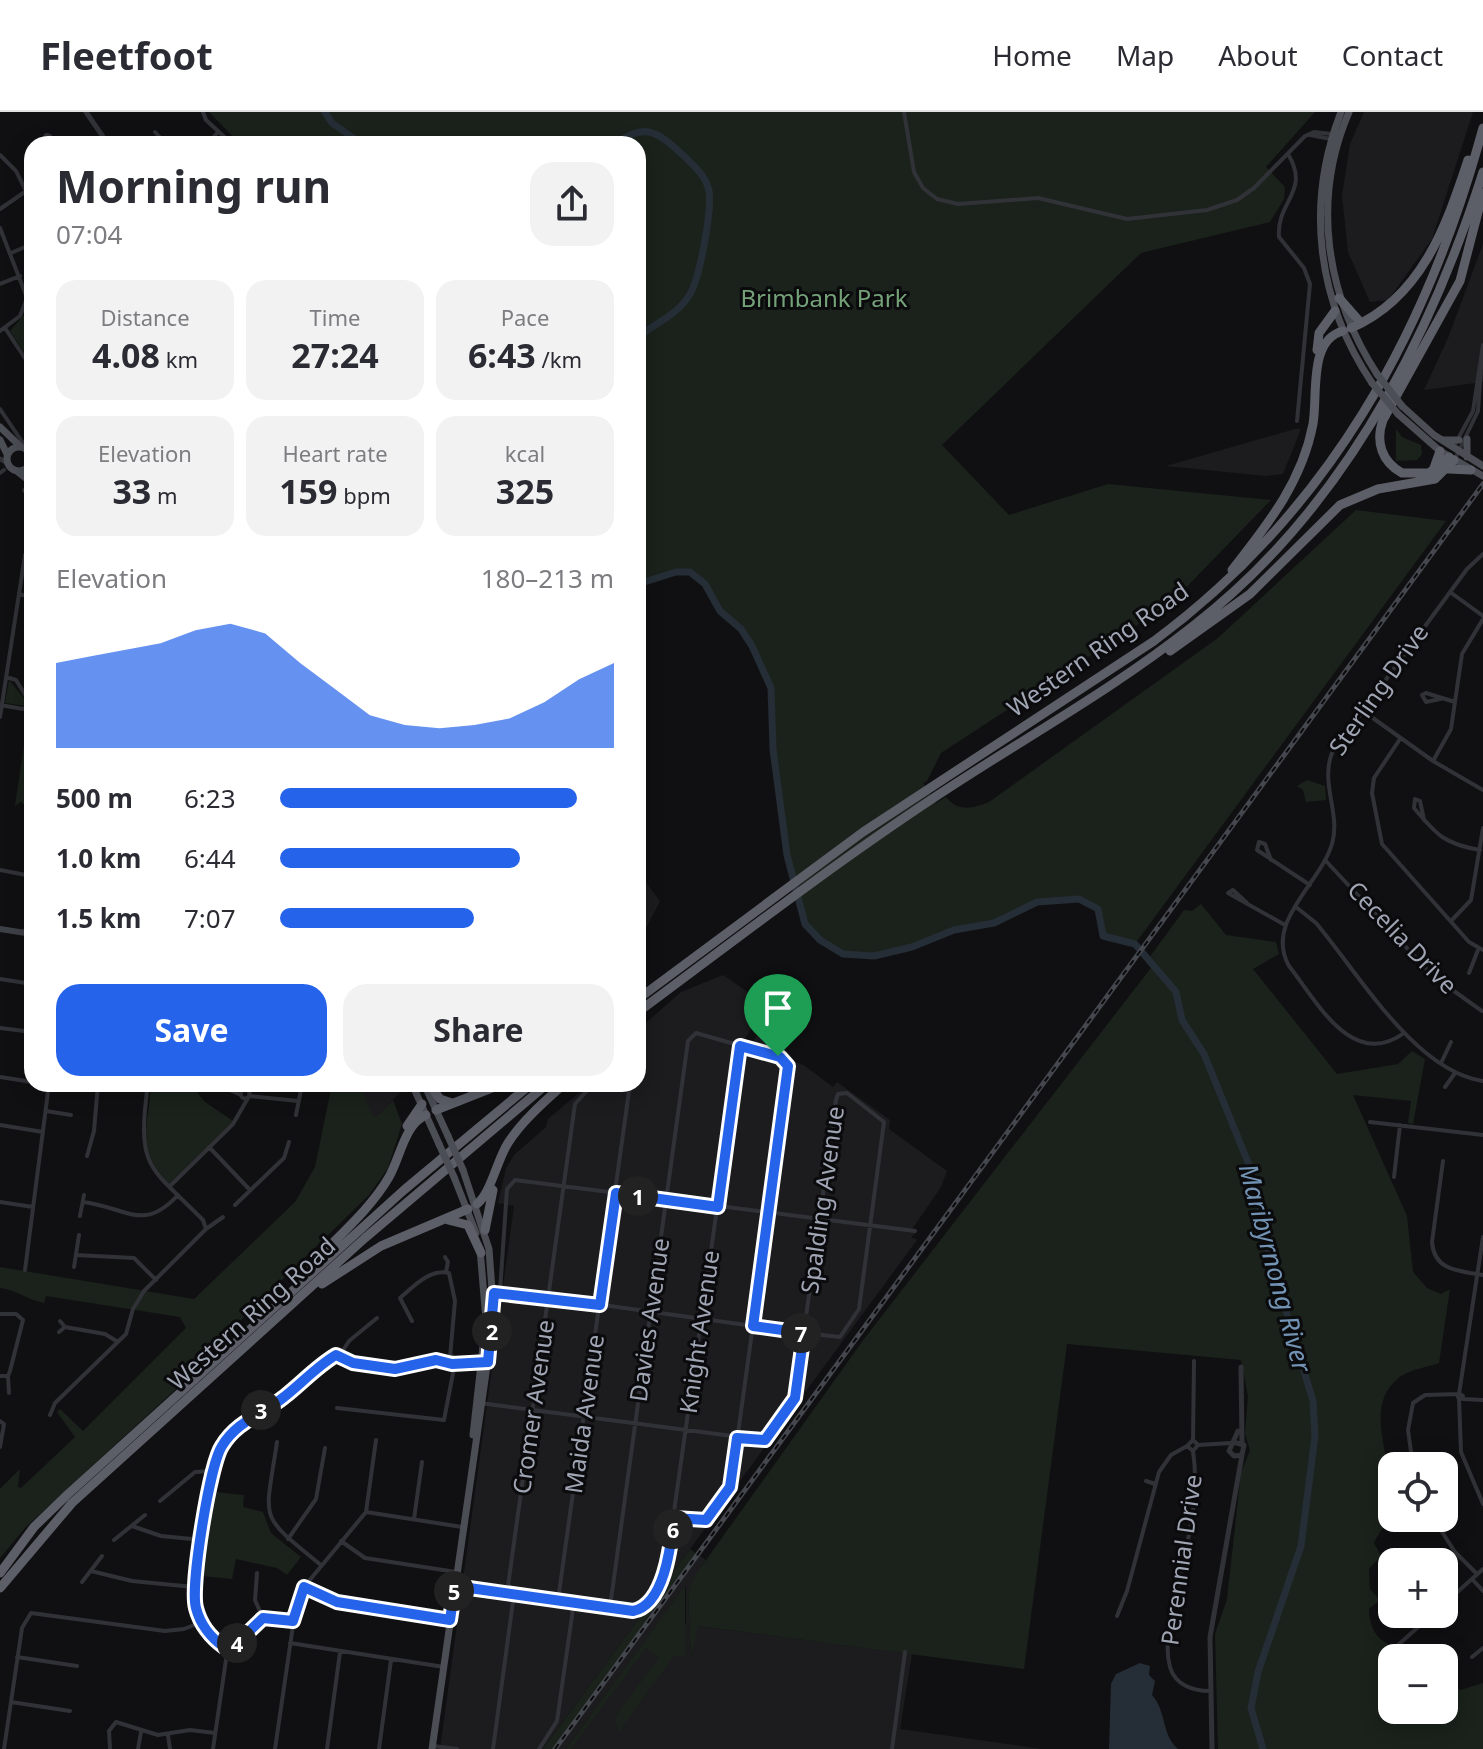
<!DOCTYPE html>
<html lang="en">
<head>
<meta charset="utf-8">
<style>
	:root { --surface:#fff; --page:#f2f2f3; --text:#2b2b33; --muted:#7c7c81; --line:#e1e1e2; --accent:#2563eb }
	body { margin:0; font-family:"Noto Sans",sans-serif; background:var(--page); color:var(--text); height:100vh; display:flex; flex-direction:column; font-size:30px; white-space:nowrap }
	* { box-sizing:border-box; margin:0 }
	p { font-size:26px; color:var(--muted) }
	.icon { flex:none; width:44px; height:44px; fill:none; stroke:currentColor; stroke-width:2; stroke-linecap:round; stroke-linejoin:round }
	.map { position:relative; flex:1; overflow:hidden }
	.details { position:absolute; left:24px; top:24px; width:622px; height:956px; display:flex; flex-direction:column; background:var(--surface); border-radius:24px; box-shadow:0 4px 20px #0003 }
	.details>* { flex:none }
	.buttons { position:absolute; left:1378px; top:1340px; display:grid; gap:16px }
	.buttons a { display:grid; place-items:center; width:80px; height:80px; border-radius:16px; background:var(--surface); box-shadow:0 4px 20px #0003; font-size:40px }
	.pin { position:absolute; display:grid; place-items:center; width:68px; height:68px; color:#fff; margin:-82px -34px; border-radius:50% 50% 50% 0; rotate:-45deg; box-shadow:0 0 8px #0007 }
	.pin .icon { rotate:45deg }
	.km { position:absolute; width:40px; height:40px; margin:-20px; border-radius:50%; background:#222; color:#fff; font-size:22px; line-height:40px; text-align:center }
	.round { display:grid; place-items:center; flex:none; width:84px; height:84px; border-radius:24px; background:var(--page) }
	.overview { display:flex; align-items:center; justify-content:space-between; height:136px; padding:0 32px }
	h1 { font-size:44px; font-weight:700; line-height:60px }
	.metrics { display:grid; grid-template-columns:repeat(3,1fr); gap:12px; height:136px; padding:8px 32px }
	.metrics div { display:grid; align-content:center; border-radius:20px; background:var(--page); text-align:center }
	.metrics b { font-size:34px; font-weight:700 }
	.metrics small { font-size:22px; font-weight:400 }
	.metrics p { font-size:22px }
	.chart { height:224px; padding:16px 32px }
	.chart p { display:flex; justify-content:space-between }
	.chart svg { width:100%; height:144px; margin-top:8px; fill:var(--accent); opacity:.7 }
	.cta { display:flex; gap:16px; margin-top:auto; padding:16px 32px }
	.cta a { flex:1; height:92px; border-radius:24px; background:var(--accent); color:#fff; font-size:32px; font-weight:700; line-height:92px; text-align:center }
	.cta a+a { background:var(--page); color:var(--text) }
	ul { padding:0 32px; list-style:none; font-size:26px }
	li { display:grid; grid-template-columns:128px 96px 1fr; align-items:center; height:60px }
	li i { height:20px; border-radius:10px; background:var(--accent) }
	header { display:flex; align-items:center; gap:48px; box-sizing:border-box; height:112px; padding:0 40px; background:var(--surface); border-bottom:2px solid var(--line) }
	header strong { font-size:38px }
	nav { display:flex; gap:44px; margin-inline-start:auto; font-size:28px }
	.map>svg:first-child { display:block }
</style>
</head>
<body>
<header>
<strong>Fleetfoot</strong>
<nav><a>Home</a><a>Map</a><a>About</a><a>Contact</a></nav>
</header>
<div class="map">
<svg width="1483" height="1637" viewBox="0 0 1483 1637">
	<rect width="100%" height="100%" fill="#101012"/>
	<path fill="#1c1c1f" d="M 1364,0 L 1473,0 L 1432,127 L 1388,188 L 1370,190 L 1348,140 L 1342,84 L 1350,32 Z
		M 1483,132 L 1483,270 L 1424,278 L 1448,226 Z
		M 1295,317 L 1301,317 L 1283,362 L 1266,364 L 1166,354 Z
		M 638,760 L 660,789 L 638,832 Z
		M 723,863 L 767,893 L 742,931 L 750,933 L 763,916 L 786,922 L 774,940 L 805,954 L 833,975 L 837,970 L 890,1008 L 889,1017 L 947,1059 L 941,1075 L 913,1116 L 916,1121 L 911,1125 L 917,1128 L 543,1637 L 440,1637 L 514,1094 L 498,1091 L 506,1056 L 514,1043 L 546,1015 L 548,1007 L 589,972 L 638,972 L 638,918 L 681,880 Z
		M 343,972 L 405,972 L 407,974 L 374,1006 L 353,978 Z
		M 697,1442 L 706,1448 L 688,1482 L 691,1546 L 697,1514 L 912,1542 L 900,1617 L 1042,1637 L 568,1637 L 646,1532 L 686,1512 L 686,1474 L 566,1637 L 553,1637 Z"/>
	<path fill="#1a221b" d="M 209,0 L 1315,0 L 1266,55 L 1285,75 L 1284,87 L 1270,110 L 1141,141 L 942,333 L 1009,403 L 1108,372 L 1271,388 L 1171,491 L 941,641 L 927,669 L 923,671 L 936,691 L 946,685 C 959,701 973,696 989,690 L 1218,526 L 1356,398 L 1446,409 L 1135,832 L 1103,824 L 1098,797 L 1079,787 L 1037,790 L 994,811 L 954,818 L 912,835 L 874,844 L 843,842 L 820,828 L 805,812 L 787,743 L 773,637 L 771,576 L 752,534 L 741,517 L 720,499 L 705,472 L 690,460 L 676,460 L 638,472 L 638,32 L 240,32 Z
		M 30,196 L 32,196 L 32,252 L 10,219 Z
		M 1396,317 L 1402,325 L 1421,333 L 1422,342 L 1417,348 L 1396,349 Z
		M 9,568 L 27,590 L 26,594 L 5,591 Z
		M 24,633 L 32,644 L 32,699 L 21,690 L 15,694 Z
		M 1307,668 L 1325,674 L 1326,688 L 1306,690 L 1303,678 L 1297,674 Z
		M 1201,792 L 1226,823 L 1276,830 L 1279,842 L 1253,857 L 1337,962 L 1398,952 L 1412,939 L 1425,947 L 1413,1012 L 1408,1011 L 1411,989 L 1353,983 L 1407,1104 L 1413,1160 L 1427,1176 L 1441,1182 L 1450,1177 L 1439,1251 C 1428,1255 1413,1257 1403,1263 C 1356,1293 1399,1358 1392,1399 C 1390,1409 1378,1420 1374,1431 L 1381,1444 L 1369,1457 L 1370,1477 L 1380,1488 L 1369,1497 C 1369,1514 1376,1527 1390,1533 L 1384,1539 L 1396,1546 L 1392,1546 L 1392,1598 L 1444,1598 L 1444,1562 L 1460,1578 L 1483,1571 L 1483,1637 L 1218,1637 L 1215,1522 L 1227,1487 L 1241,1361 L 1250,1338 L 1245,1322 L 1248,1284 L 1241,1248 L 1067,1232 L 1024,1557 L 698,1514 L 691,1546 L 688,1482 L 696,1462 L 864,1227 L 1154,852 L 1149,846 L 1184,798 L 1192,799 Z
		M 151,972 L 190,972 L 205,990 L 233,1009 L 169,1072 C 134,1034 149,1016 151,972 Z
		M 332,972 L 343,972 L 353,978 L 360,975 L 374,1006 L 393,988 L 402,1012 L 388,1056 L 369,1083 L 190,1258 L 185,1256 L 191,1263 L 25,1416 L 0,1446 L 0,1377 L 20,1357 L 18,1375 L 21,1376 L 75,1325 L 57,1300 L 60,1297 L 83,1319 L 186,1216 L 180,1205 L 46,1184 L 44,1191 C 28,1188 17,1178 0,1176 L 0,1155 L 194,1187 L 295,1090 L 315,1055 Z
		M 215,1380 L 244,1383 L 243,1395 L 263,1400 L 271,1421 L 301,1445 L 287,1463 L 277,1456 L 236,1447 L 232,1467 L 202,1464 Z
		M 690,1437 L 697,1442 L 573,1610 L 553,1637 L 543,1637 Z
		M 685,1474 L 685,1545 L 674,1544 L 618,1621 L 615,1605 L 659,1545 L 646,1536 L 571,1637 L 566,1637 Z"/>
	<path fill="#252e36" d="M 1140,1551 L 1150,1554 L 1149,1563 L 1155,1569 L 1152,1583 C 1167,1600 1161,1622 1178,1637 L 1109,1637 L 1111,1572 L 1116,1562 Z"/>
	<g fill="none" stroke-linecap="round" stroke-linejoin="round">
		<path stroke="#252e36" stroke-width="7" d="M 325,0 L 332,11 L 362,32
			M 617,32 C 646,7 662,24 685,45 C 695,55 706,64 709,79 C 712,99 700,165 690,182 C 678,203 655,211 638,225
			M 638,472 L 676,460 L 690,460 L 705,472 L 720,499 L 741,517 L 752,534 L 771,576 L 773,637 L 787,743 L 805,812 L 820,828 L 843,842 L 874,844 L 912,835 L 954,818 L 994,811 L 1037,790 L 1079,787 L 1098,797 L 1103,824 L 1135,832 L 1176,880 L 1182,908 L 1204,942 L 1254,1065 L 1269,1142 L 1313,1289 L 1315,1324 L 1301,1434 L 1258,1560 L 1251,1596 L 1263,1637"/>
		<path stroke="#313237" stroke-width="4" d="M 203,0 L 206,8 L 232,32
			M 904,0 L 914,60 L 923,76 L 937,87 L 958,92 L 1038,86 L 1127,107 L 1207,98 L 1237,88 L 1254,76 L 1305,24 L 1314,20 L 1332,22
			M 155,20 L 166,32
			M 1310,23 L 1331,27
			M 45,32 L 46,23 L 50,24 L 52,32
			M 207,32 L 218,20
			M 1288,42 C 1311,80 1276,89 1279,125 L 1304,156 L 1310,172 L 1297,309
			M 0,43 L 16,59 L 25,77
			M 0,97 L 32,75
			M 0,116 L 27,186 L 20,204 L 0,219
			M 11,141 L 32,132
			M 0,172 L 20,164
			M 5,216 L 32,257
			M 0,297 L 23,331
			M 1453,336 L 1473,299 L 1483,233
			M 1455,347 L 1478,299 L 1482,242
			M 0,361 L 4,358
			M 24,378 L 32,389
			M 1450,480 L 1483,504
			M 19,482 L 27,484 L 32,491
			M 6,565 L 16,568 L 32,594
			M 1440,587 L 1426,590 L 1422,583 L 1426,581 L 1455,590
			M 0,593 L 23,597 L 32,594
			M 1363,599 L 1433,649 L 1483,678
			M 0,605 L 25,443 L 32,433
			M 1400,627 L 1374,666 L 1372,681 L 1382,732 L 1469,830 L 1483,838
			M 1433,649 L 1451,617 L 1462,542 L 1483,507
			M 1424,708 L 1420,689 L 1415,687 L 1414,696 C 1437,723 1444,732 1480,738
			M 1271,748 L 1265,732 L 1259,730 L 1257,738 L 1310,773
			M 1325,748 L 1433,864 L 1482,899
			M 0,758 L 31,764
			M 1247,791 L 1233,778 L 1228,781 L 1285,813
			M 1296,795 L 1316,811 C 1359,862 1415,959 1483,969
			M 1452,808 L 1471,788 L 1483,716
			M 25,821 L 32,773
			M 1469,861 L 1478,838
			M 0,867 L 32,872
			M 0,916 L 32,920
			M 1404,921 C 1352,959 1316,888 1289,854 C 1264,810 1320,772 1332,732 C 1341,702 1320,672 1332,641 L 1467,457 L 1483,442
			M 1442,949 L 1451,930
			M 0,965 L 32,970
			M 116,972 L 143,975
			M 146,972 L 143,977 L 147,979 L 151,977 L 149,972
			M 216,972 L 241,983
			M 1445,975 L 1455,961
			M240.5 982a4.5 4.5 0 1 1 9 0a4.5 4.5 0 1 1-9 0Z
			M 147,979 C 137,1058 151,1055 203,1108 L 206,1117
			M 249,984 L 298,989
			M 46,999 L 71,1003
			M 296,1003 L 302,973
			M 1370,1010 L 1483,1023
			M 0,1013 L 43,1020
			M 209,1035 L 250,1078
			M 87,1044 L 94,1019 L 98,972
			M 1443,1049 L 1432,1130 C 1434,1159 1459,1159 1483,1163
			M 1394,1065 L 1400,1013
			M 170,1074 L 233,1012 L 248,986
			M 0,1090 L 33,1095
			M 83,1090 C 126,1095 143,1121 178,1083
			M 235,1093 L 284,1046 L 289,1030
			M 80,1104 L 84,1083
			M 76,1143 L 134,1146 L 156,1168
			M 445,1145 L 448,1150 L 446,1160
			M 74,1155 L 79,1123
			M 25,1158 L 49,972
			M 500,1179 L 507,1077 L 515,1068 L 915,1119
			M 0,1202 L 16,1202 L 23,1208 L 10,1259 L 8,1264 L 0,1264
			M 412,1209 L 400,1186 C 413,1175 430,1156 449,1161 L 455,1189 L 450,1245
			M 65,1215 L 105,1222 L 118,1230
			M 59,1220 L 65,1215 L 60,1209
			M 340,1243 L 349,1229 L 377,1206
			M 452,1244 L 456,1248 L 452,1252 L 449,1248 Z
			M 455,1251 L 482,1249
			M 8,1264 L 9,1281
			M 1459,1282 L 1483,1125
			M 1460,1282 L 1463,1284 L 1461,1287 L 1458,1285 Z
			M 1459,1287 L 1461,1340 L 1483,1392
			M 1463,1287 L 1483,1288
			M 480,1291 L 763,1328 L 795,1284 L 836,988 L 838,982 L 847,981 L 884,1010 L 859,1197 L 840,1225 L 804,1221 L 502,1179 L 494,1181
			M 337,1296 L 444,1308 L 455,1251
			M 50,1303 L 55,1291 L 126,1222 L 133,1197 L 144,1179 L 206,1117 L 223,1105
			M 0,1309 L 4,1312 L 0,1335
			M 1193,1328 L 1187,1334 L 1193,1339 L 1198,1333 L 1193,1328 L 1194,1249
			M 277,1330 C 265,1411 257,1401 321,1453
			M 1198,1333 L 1231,1331
			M 1193,1339 C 1200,1385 1188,1429 1178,1474 C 1173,1499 1163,1530 1170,1555 C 1175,1573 1193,1579 1210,1579
			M 1413,1354 L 1408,1318 L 1413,1291 L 1425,1283 L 1459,1282
			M 1146,1369 L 1155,1372
			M 160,1389 L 195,1360 L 213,1359
			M 366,1400 L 462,1415
			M 1433,1406 L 1455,1440 L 1477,1462
			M 414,1407 L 422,1350
			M 132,1414 L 161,1424 L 202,1428
			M 288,1427 L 316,1387 L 325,1336
			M 114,1428 L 145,1403
			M 341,1429 L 365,1446 L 456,1460
			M 91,1459 L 132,1469 L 194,1475
			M 257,1461 L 255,1488 L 263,1506
			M 1472,1467 L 1483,1479
			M 82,1470 L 102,1444
			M 455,1474 L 636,1499 L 643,1495 L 665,1463 L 740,934
			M 304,1475 L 329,1488 L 449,1508
			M 507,1481 L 575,992 L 593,972
			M 558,1488 L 630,972
			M 1444,1492 L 1483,1457
			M 610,1495 L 688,929 L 696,921 L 780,945 L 787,951 L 788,960 L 731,1372 L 705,1409 L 674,1406
			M 1117,1504 L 1127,1479 L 1159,1360 L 1171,1343 L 1187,1334
			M 290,1531 L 444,1555
			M 226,1534 L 230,1538 L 226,1541 L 223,1538 Z
			M 223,1538 L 202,1510 L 194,1481 L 215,1348 L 229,1325 L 255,1301 L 282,1287 L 334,1243 L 353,1251 L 400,1257 L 450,1245
			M 229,1539 L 263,1506 L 293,1509
			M 1390,1540 L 1433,1502
			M 17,1545 L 77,1554
			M 1472,1545 L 1483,1536
			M 11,1590 L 70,1599
			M 168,1623 L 170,1637
			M 433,1634 L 457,1637
			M 110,1636 L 109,1619 L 116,1610 L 158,1623 L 190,1618 L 215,1621
			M 4,1637 L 22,1516 L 31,1501 L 165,1519 L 184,1517 L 202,1510
			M 138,1637 L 141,1620
			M 213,1637 L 227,1541
			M 275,1637 L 296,1493 L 304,1475 L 366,1400 L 376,1328
			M 327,1637 L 340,1540
			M 379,1637 L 391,1548
			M 493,1637 L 514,1482
			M 539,1637 L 557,1609 L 574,1490
			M 892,1637 L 905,1540"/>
		<path stroke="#313237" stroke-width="5" d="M 86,0 L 108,32
			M 30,344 L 32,344
			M 0,347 L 6,350
			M 31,350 L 32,350
			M 1241,1255 L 1242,1331
			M 1233,1330 L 1244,1333 L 1242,1343 L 1234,1344 L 1229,1339 L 1238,1319
			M 1212,1637 L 1210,1525 L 1242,1343"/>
		<path stroke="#3e4047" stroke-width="6" d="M 0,817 L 32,822"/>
		<path stroke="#4c4e56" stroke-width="7" d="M 1341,0 C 1305,92 1317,189 1372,271
			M 1349,0 C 1311,88 1326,183 1377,262
			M 1402,294 L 1434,323 L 1483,354
			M 1398,302 L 1440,339 L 1483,364
			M 0,315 L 21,335
			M 1467,327 L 1467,345
			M 0,328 L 7,342
			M 1443,328 L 1459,328
			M7 347a12 12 0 1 1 24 0a12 12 0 1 1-24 0Z
			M 18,360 L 32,371
			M 412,972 L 439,1032
			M 424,972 L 448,1024
			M 454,1065 L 476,1121
			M 473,1323 L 486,1208 L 480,1137
			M 432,1637 L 494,1205 L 489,1137 L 463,1058"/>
		<path stroke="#5c5f68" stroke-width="9" d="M 1339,186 L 1361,211
			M 1351,216 C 1421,186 1446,115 1468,48
			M 1317,238 L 1319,221 L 1335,199
			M 1449,345 L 1429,361 L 1402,361 C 1382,350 1375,330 1383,308 L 1460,169 L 1483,81
			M 1434,356 L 1440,339
			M 1448,357 L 1471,358
			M 1232,458 C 1268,412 1302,370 1313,312 C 1318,283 1308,228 1343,219
			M 1170,539 L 1250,482 L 1340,393 L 1378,377 L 1435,367 L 1454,348
			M 638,887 L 863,720 L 1154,529 C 1328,400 1427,222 1483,16
			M 638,900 C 735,828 831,754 932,687 C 1019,629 1111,579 1193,514 C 1339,401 1428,233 1483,60
			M 429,972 L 440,987 L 452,991
			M 436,998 L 502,972
			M 407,1014 L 422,992
			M 477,1092 C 491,1081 497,1048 508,1031 C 522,1009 544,990 564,972
			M 448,1108 L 468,1113 L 481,1141
			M 485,1118 L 493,1078
			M 311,1153 C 337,1125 370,1098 389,1065 C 401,1044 404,1013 426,1003
			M 322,1172 L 381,1134 L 468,1097
			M 0,1461 L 34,1415 L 67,1383 L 404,1078 L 531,972
			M 0,1476 L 72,1391 L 365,1126 L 547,972"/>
		<defs>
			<path id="rail" d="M 555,1637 L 1483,372"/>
		</defs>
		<use href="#rail" stroke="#45474e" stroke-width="5"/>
		<use href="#rail" stroke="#0b0b0d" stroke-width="2" stroke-dasharray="6" stroke-linecap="butt"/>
		<path stroke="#4c4e56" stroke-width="7" d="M 1377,262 L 1402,294
			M 1372,271 L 1398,302
			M 448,1024 L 463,1058
			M 439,1032 L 454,1065"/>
	</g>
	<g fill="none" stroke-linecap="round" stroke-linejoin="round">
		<defs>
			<path id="route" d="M 740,934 L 780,945 L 788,954 L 753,1214 L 804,1221 L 795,1286 L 765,1328 L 737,1326 L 730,1375 L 706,1408 L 674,1406 C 671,1432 665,1493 633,1499 L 455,1474 L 450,1508 L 337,1490 L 304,1475 L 293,1509 L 263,1506 L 236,1532 L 224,1535 C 211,1526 200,1512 196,1496 C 190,1474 210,1352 222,1334 C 237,1309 263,1302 284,1285 C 301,1272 317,1254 336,1243 L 353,1251 L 395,1257 L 436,1248 L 452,1252 L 488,1250 L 494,1181 L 600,1193 L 616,1081 L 718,1095 Z"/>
		</defs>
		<use href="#route" stroke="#fff" stroke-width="16"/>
		<use href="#route" stroke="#2563eb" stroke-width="10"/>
	</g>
	<g text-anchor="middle" stroke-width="6" stroke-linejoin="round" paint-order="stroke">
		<g font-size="24" fill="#74a178" stroke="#0b0b0d">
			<text x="824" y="195">Brimbank Park</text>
		</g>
		<g font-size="24" fill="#a0a5b4" stroke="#0b0b0d">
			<text transform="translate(1098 538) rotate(-35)" y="8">Western Ring Road</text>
			<text transform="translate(1379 578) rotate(-55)" y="8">Sterling Drive</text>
			<text transform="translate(1402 826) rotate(46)" y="8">Cecelia Drive</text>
			<text transform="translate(823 1088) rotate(-82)" y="8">Spalding Avenue</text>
			<text transform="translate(252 1202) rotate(-42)" y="8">Western Ring Road</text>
			<text transform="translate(650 1208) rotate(-82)" y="8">Davies Avenue</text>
			<text transform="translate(700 1220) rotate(-82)" y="8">Knight Avenue</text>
			<text transform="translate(534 1295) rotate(-82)" y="8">Cromer Avenue</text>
			<text transform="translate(585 1302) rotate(-82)" y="8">Maida Avenue</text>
			<text transform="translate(1182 1448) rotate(-82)" y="8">Perennial Drive</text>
		</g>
		<g font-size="26" font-style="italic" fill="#7293b4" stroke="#0b0b0d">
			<text transform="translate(1275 1156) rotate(75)" y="9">Maribyrnong River</text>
		</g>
	</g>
</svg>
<div class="buttons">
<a><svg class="icon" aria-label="locate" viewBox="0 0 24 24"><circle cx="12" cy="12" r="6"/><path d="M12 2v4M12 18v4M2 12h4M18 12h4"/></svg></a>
<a>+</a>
<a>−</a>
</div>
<div class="pin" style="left:778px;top:944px;background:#1e9e55"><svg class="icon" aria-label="arrive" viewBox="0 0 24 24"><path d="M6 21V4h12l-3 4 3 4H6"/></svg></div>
<b class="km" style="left:638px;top:1084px">1</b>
<b class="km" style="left:492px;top:1219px">2</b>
<b class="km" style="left:261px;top:1298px">3</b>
<b class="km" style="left:237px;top:1531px">4</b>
<b class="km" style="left:454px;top:1479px">5</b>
<b class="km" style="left:673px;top:1417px">6</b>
<b class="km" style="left:801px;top:1221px">7</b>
<section class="details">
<div class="overview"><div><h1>Morning run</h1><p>07:04</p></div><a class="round"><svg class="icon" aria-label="share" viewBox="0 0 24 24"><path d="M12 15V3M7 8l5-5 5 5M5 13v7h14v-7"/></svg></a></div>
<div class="metrics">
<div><p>Distance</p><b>4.08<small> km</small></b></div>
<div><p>Time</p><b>27:24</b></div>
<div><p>Pace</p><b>6:43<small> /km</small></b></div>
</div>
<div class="metrics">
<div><p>Elevation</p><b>33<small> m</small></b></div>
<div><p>Heart rate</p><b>159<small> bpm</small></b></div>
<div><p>kcal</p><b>325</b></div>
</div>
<div class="chart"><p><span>Elevation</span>180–213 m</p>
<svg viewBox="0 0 160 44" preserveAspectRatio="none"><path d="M0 44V18L10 16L20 14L30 12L40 8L50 6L60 9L70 18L80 26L90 34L100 37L110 38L120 37L130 35L140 30L150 23L160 18V44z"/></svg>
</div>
<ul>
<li><b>500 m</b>6:23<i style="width:89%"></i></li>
<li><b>1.0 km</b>6:44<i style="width:72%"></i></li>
<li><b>1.5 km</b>7:07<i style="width:58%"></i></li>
</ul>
<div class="cta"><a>Save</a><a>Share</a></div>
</section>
</div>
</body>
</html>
